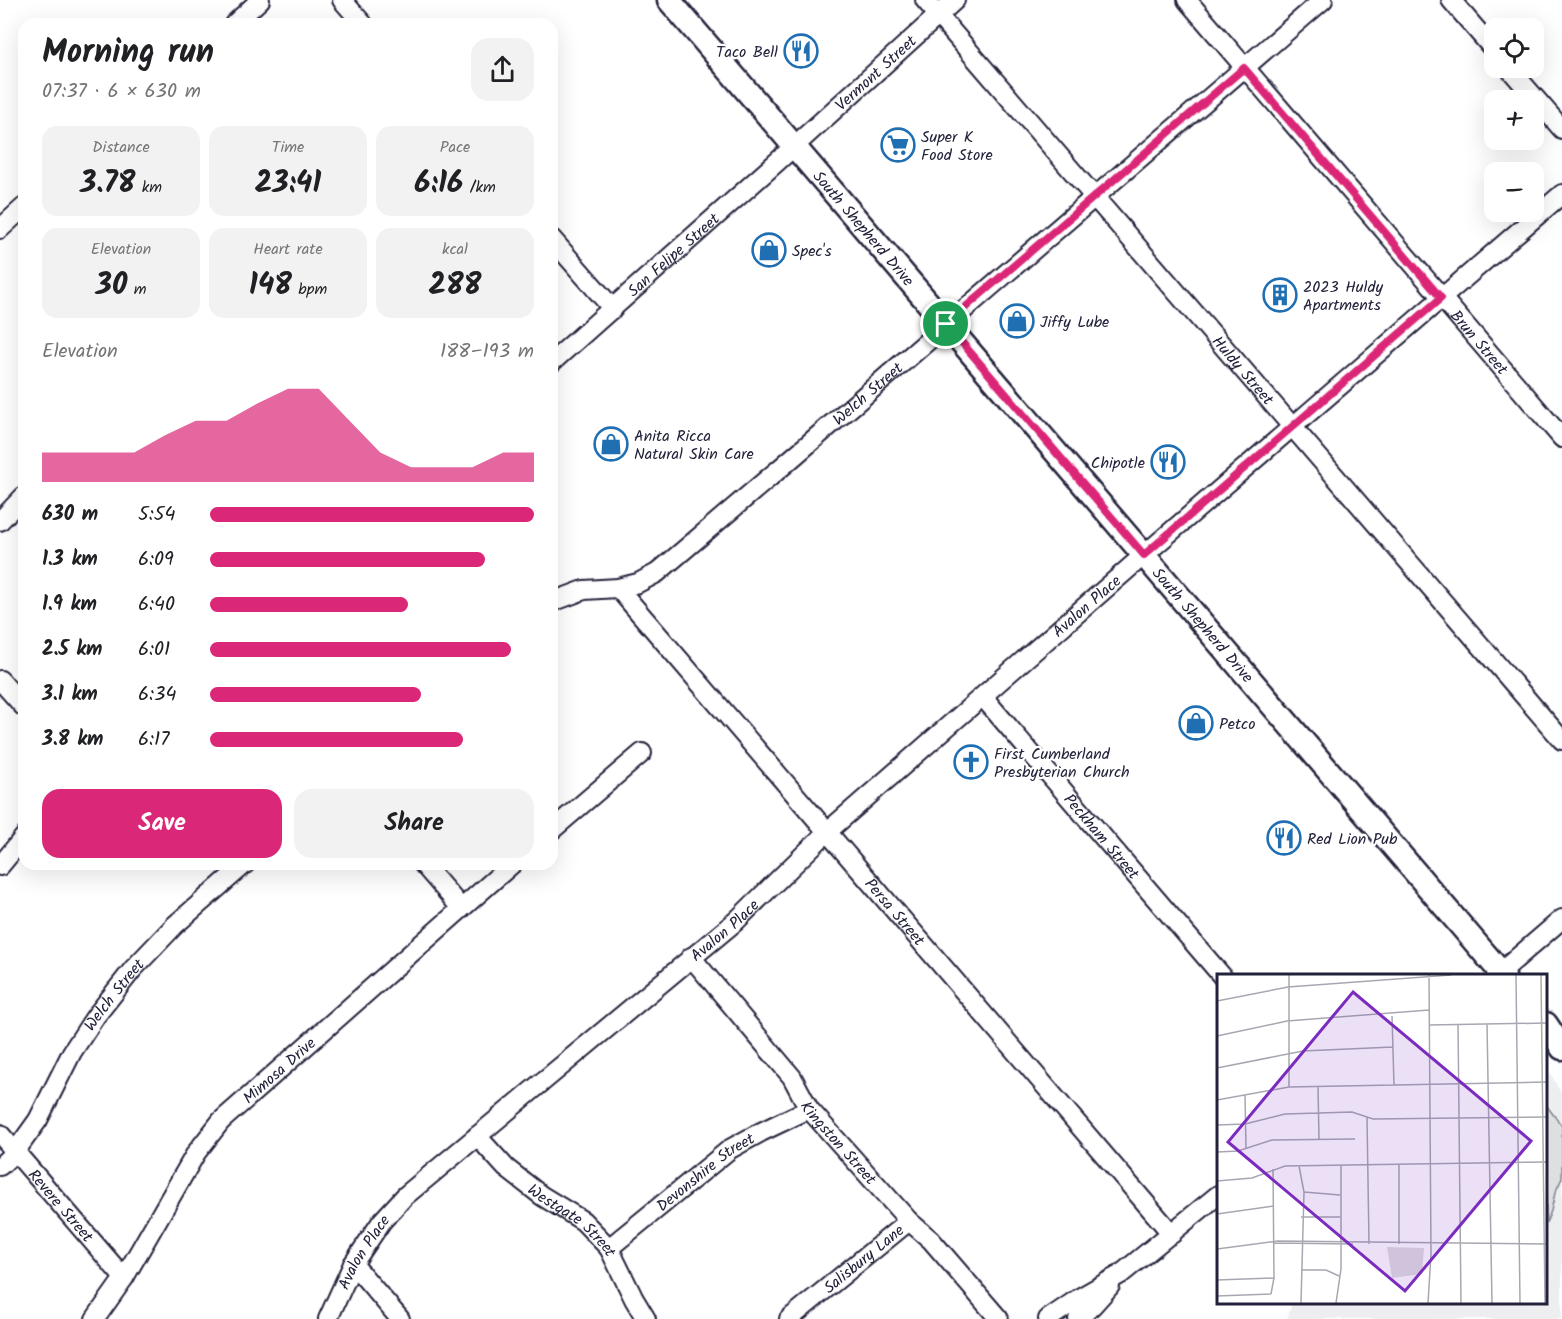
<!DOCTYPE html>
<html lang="en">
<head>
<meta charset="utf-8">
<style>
	:root { --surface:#fff; --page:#f2f2f2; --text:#202124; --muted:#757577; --accent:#db2777 }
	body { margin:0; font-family:Kalam,sans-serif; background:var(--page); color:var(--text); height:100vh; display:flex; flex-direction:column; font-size:22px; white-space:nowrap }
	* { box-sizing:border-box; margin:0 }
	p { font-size:20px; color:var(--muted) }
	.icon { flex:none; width:33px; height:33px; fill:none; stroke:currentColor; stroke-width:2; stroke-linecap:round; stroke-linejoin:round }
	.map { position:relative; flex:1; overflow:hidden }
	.drawer { position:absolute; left:18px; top:18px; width:540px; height:852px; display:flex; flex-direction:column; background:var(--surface); border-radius:18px; box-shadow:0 6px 24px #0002 }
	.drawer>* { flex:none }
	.controls { position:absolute; left:1484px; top:18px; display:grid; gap:12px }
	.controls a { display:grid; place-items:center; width:60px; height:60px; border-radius:12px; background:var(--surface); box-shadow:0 6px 24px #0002; font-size:30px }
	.pin { position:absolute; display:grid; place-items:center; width:51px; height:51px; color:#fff; margin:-26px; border:3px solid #fff; border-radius:50%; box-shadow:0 2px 6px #0007 }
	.round { display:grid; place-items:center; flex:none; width:63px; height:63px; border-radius:18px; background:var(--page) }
	.head { display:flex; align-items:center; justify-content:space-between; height:102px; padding:0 24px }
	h1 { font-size:33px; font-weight:700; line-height:45px }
	.figures { display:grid; grid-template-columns:repeat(3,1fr); gap:9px; height:102px; padding:6px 24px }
	.figures div { display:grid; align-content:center; border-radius:15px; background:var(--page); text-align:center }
	.figures b { font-size:30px; font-weight:700 }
	.figures small { font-size:16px; font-weight:400 }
	.figures p { font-size:16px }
	.chart { height:168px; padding:12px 24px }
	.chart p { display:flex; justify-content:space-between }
	.chart svg { width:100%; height:108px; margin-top:6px; fill:var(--accent); opacity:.7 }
	.cta { display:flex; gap:12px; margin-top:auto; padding:12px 24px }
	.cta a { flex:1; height:69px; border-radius:18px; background:var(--accent); color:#fff; font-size:24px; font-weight:700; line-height:69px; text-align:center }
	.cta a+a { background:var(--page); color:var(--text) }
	ul { padding:0 24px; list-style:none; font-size:20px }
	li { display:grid; grid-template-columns:96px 72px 1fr; align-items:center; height:45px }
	li i { height:15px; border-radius:8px; background:var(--accent) }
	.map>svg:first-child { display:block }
</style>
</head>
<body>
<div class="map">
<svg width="1562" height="1319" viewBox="0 0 1562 1319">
	<rect width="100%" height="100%" fill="#fff"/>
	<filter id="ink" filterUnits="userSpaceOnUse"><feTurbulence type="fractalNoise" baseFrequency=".0167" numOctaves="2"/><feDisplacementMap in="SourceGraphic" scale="12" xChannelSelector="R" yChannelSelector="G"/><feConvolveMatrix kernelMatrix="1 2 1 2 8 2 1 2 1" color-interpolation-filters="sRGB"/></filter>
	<g filter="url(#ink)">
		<path fill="#eeeef1" d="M 1546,1065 L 1562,1095 L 1562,1319 L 1287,1319 L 1292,1303 L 1546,1302 Z"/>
		<path fill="#dfdfe2" stroke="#80808e" stroke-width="1.5" d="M 1546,1105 L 1562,1126 L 1562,1178 L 1555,1193 L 1551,1211 L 1546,1223 Z"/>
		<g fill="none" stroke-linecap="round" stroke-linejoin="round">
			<defs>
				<g id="minor">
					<path d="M 342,0 L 363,24"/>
					<path id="s1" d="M 925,0 L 1562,740"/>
					<path id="s2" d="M 1187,0 L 1562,438"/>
					<path d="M 1451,0 L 1494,50"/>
					<path d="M 234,24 L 260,0"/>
					<path d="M 1509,68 L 1562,129"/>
					<path d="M 0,229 L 24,207"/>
					<path d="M 552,239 L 613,309"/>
					<path id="s3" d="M 552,362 L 778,161 L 955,0"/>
					<path d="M 0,521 L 24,496"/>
					<path id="s4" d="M 618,588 L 1172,1234"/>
					<path id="s5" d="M 552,602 L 584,590 L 618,588 L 638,583 L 657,573 L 784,465 L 1323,0"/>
					<path d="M 0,680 L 24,707"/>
					<path id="s6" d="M 983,697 L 1222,976"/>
					<path d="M 552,830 L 642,753"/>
					<path d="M 423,864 L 461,908"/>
					<path d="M 0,866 L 24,837"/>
					<path id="s7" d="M 691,957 L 792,1077 L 809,1109 L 909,1221 L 931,1240 L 999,1319"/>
					<path d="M 1496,976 L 1562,919"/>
					<path id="s8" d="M 0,1134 L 124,1278"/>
					<path id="s9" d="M 477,1136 L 506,1168 L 542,1196 L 583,1221 L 609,1248 L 634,1299 L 646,1319"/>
					<path id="s10" d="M 0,1166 L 15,1152 L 38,1120 L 72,1052 L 95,1017 L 133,969 L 175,925 L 245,864"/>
					<path id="s11" d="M 609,1248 L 730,1149 L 761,1132 L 809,1109"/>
					<path d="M 353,1264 L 400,1319"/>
					<path id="s12" d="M 95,1319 L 124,1278 L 196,1153 L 221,1121 L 512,864"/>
					<path id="s13" d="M 328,1319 L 353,1264 L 382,1221 L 405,1196 L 736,921 L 827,832 L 1144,555 L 1562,194"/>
					<path id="s14" d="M 789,1319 L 909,1221"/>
					<path d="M 1048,1319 L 1079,1298 L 1121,1274 L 1218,1195"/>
					<path d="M 1078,1319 L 1093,1305 L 1110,1286"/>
				</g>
				<g id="major">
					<path id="s15" d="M 669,0 L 1504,976"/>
					<path d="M 1546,1024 L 1562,1048"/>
				</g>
			</defs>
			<use href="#minor" stroke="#22223b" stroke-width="22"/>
			<use href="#major" stroke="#22223b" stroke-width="27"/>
			<use href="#minor" stroke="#fff" stroke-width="18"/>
			<use href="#major" stroke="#fff" stroke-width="22"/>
		</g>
	</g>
	<g fill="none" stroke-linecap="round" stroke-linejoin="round" filter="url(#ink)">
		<defs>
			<path id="route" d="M 1244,68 L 1441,298 L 1144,555 L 946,324 Z"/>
		</defs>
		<use href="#route" stroke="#fff" stroke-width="12"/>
		<use href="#route" stroke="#db2777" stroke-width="8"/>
	</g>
	<defs>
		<symbol id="restaurant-ring" viewBox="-11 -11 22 22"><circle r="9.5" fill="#fff" stroke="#1f6fb2" stroke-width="1.5"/><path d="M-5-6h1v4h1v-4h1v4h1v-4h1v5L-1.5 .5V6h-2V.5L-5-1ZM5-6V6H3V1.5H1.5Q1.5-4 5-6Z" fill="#1f6fb2"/></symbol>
		<symbol id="supermarket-ring" viewBox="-11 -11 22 22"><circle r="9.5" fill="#fff" stroke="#1f6fb2" stroke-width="1.5"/><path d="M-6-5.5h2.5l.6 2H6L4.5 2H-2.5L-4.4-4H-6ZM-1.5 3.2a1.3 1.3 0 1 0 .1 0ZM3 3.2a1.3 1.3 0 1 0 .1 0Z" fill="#1f6fb2"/></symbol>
		<symbol id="shop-ring" viewBox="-11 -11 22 22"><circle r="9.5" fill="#fff" stroke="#1f6fb2" stroke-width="1.5"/><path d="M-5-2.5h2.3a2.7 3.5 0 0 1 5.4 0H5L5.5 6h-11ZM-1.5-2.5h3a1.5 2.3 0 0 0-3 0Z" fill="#1f6fb2"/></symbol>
		<symbol id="building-ring" viewBox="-11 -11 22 22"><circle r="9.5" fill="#fff" stroke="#1f6fb2" stroke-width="1.5"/><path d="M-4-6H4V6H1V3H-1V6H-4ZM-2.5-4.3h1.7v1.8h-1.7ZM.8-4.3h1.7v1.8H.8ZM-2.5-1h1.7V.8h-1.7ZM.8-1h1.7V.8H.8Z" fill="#1f6fb2"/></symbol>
		<symbol id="church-ring" viewBox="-11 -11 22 22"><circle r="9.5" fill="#fff" stroke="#1f6fb2" stroke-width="1.5"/><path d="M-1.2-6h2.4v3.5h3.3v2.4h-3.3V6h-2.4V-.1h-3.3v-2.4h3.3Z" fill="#1f6fb2"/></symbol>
	</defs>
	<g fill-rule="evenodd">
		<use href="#restaurant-ring" x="782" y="32" width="38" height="38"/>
		<use href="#supermarket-ring" x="879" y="126" width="38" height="38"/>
		<use href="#shop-ring" x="750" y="231" width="38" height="38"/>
		<use href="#building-ring" x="1261" y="276" width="38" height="38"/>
		<use href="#shop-ring" x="998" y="302" width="38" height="38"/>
		<use href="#shop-ring" x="592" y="425" width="38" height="38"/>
		<use href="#restaurant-ring" x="1149" y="443" width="38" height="38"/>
		<use href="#shop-ring" x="1177" y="704" width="38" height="38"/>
		<use href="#church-ring" x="952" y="743" width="38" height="38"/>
		<use href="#restaurant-ring" x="1265" y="819" width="38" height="38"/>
	</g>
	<g text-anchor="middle" stroke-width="4.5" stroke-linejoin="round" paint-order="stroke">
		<g font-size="16" fill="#22223b" stroke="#fff" text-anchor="start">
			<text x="778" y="57" text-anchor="end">Taco Bell</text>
			<text x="921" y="142">Super K<tspan x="921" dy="18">Food Store</tspan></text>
			<text x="792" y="256">Spec's</text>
			<text x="1303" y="292">2023 Huldy<tspan x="1303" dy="18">Apartments</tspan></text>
			<text x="1040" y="327">Jiffy Lube</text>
			<text x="634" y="441">Anita Ricca<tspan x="634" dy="18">Natural Skin Care</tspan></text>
			<text x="1145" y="468" text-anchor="end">Chipotle</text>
			<text x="1219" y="729">Petco</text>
			<text x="994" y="759">First Cumberland<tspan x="994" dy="18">Presbyterian Church</tspan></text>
			<text x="1307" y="844">Red Lion Pub</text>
		</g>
		<g font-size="16" fill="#22223b" stroke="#fff">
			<text dy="6" stroke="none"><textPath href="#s3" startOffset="434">Vermont Street</textPath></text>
			<text dy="6" stroke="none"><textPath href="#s15" startOffset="300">South Shepherd Drive</textPath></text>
			<text dy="6" stroke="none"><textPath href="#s3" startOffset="162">San Felipe Street</textPath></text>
			<text dy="6" stroke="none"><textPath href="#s2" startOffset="450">Brun Street</textPath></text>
			<text dy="6" stroke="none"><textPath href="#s1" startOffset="488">Huldy Street</textPath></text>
			<text dy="6" stroke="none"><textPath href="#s5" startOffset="387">Welch Street</textPath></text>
			<text dy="6" stroke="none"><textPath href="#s13" startOffset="1048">Avalon Place</textPath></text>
			<text dy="6" stroke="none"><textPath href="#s15" startOffset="822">South Shepherd Drive</textPath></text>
			<text dy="6" stroke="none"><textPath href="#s6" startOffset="183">Peckham Street</textPath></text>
			<text dy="6" stroke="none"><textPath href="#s4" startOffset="426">Persa Street</textPath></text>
			<text dy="6" stroke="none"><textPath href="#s13" startOffset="562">Avalon Place</textPath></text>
			<text dy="6" stroke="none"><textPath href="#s10" startOffset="207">Welch Street</textPath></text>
			<text dy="6" stroke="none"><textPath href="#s12" startOffset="312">Mimosa Drive</textPath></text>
			<text dy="6" stroke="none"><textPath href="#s7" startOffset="238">Kingston Street</textPath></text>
			<text dy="6" stroke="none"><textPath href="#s11" startOffset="123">Devonshire Street</textPath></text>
			<text dy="6" stroke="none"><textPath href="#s8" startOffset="94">Revere Street</textPath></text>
			<text dy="6" stroke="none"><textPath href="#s9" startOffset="128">Westgate Street</textPath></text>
			<text dy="6" stroke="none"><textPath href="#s13" startOffset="76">Avalon Place</textPath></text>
			<text dy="6" stroke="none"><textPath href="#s14" startOffset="96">Salisbury Lane</textPath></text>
		</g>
	</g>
	<g transform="translate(1217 974)">
		<rect width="330" height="330" fill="#fff"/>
		<path d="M 170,273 L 207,274 L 205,300 L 175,304 Z" fill="#dfdfe2"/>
		<path fill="none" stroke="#a7a7b1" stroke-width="1.5" d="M 299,1 L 303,329M 324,1 L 328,329M 0,27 L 71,13 L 234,1M 175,42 L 177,111M 241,50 L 244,329M 270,50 L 275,329M 212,51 L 330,49M 0,62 L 70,47 L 212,36M 0,94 L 86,77 L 176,73M 72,113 L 72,1M 101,113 L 102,165M 28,121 L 29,175M 0,126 L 72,113 L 330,108M 150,143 L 152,270M 0,151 L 28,150 L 68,140 L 135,138 L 156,145 L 330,143M 0,178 L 21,177 L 55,166 L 138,165M 182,191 L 182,270M 82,192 L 87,218 L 84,329M 0,207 L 35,204 L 68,192 L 330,188M 87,218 L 123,221M 0,240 L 56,232M 84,243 L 123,243M 57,269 L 136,270M 0,275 L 61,267 L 330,270M 84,296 L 109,296 L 122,302M 0,306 L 57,304M 54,320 L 57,304 L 56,195M 0,322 L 54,320M 119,329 L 124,295 L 124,192M 211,329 L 214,280 L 212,1"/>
		<path fill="#7b2cbf" fill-opacity="0.15" stroke="#7b2cbf" stroke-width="3" d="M 136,18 L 314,167 L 188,317 L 11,168 Z"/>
		<rect width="330" height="330" fill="none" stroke="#22223b" stroke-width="3"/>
	</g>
</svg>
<div class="controls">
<a><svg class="icon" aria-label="locate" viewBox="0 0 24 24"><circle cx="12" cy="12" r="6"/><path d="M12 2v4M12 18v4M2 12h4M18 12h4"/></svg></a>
<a>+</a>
<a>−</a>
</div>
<div class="pin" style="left:946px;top:324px;background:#1e9e55"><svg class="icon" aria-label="arrive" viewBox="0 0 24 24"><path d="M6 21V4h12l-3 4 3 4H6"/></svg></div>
<section class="drawer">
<div class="head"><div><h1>Morning run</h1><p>07:37 · 6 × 630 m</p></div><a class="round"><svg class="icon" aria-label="share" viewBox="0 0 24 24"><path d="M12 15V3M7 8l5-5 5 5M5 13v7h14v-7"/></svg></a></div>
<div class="figures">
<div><p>Distance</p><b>3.78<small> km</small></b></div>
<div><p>Time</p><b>23:41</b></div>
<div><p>Pace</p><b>6:16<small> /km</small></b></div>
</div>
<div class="figures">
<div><p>Elevation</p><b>30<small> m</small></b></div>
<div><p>Heart rate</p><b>148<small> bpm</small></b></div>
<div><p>kcal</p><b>288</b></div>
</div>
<div class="chart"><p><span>Elevation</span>188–193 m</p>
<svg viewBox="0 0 160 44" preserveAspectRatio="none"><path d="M0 44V32L10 32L20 32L30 32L40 25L50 19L60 19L70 12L80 6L90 6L100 19L110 32L120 38L130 38L140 38L150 32L160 32V44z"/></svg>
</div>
<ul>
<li><b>630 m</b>5:54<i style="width:100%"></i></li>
<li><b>1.3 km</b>6:09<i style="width:85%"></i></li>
<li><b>1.9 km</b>6:40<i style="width:61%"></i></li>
<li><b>2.5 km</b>6:01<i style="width:93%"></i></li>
<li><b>3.1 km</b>6:34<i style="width:65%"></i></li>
<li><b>3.8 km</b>6:17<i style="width:78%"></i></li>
</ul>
<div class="cta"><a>Save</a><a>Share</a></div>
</section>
</div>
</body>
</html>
